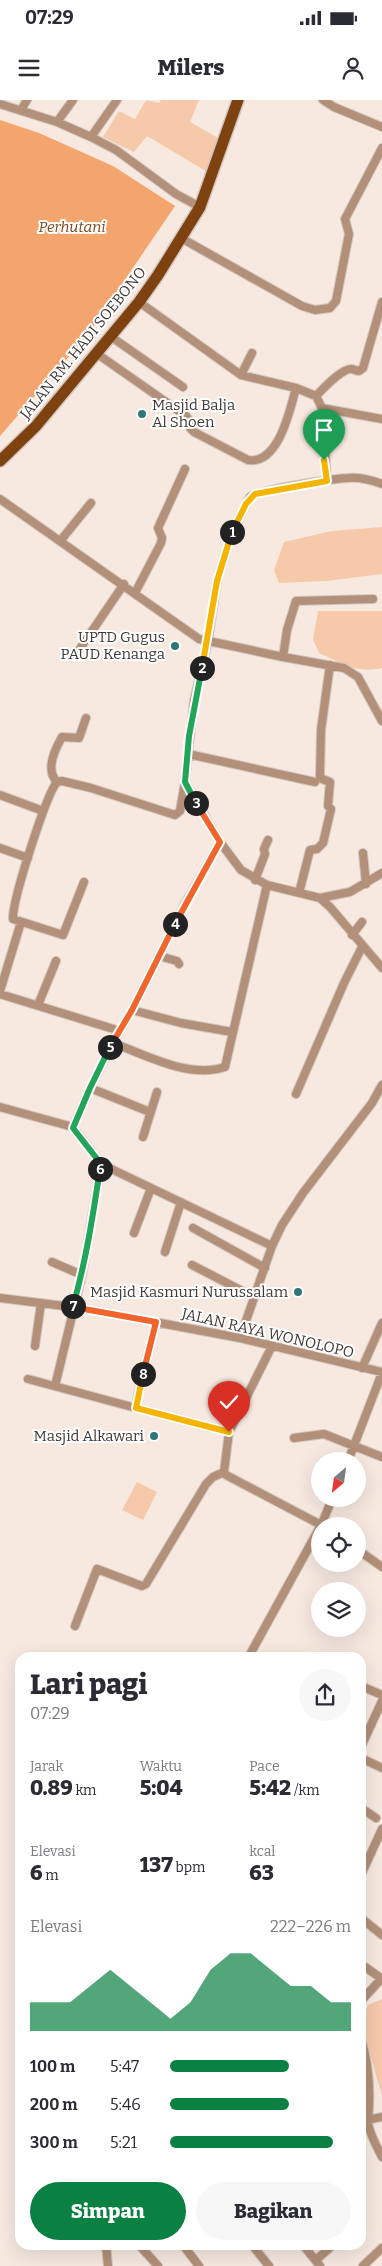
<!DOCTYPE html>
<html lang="id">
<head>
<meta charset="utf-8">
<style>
	:root { --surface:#fff; --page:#f7f7f7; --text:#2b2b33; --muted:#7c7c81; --accent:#0b8043 }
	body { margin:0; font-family:Bitter,serif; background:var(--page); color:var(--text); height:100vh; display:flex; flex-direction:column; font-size:19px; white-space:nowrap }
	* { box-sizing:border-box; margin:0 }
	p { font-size:16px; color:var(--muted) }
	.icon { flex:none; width:28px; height:28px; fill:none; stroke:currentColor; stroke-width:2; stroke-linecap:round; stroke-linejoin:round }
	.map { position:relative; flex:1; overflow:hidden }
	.sheet { position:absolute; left:15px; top:1552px; width:351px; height:598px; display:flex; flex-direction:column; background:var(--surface); border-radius:15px; box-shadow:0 5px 20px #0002 }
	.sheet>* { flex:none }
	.needle { width:32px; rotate:209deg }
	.buttons { position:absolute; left:311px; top:1352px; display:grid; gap:10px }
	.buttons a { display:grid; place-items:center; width:55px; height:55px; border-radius:50%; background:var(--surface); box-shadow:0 5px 20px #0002; font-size:25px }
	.pin { position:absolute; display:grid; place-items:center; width:42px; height:42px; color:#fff; margin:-51px -21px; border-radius:50% 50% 50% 0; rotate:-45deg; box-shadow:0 0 5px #0007 }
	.pin .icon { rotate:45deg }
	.km { position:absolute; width:25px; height:25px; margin:-12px; border-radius:50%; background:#222; color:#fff; font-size:14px; line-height:25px; text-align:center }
	.round { display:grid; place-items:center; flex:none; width:52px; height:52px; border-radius:26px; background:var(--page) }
	.head { display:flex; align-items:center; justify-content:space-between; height:85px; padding:0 15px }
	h1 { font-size:28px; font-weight:800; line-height:38px }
	.metrics { display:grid; grid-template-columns:repeat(3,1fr); gap:8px; height:85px; padding:5px 15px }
	.metrics div { display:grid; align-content:center }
	.metrics b { font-size:21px; font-weight:800 }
	.metrics small { font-size:14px; font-weight:400 }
	.metrics p { font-size:14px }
	.chart { height:140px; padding:10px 15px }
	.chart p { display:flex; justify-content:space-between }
	.chart svg { width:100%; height:90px; margin-top:5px; fill:var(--accent); opacity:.7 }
	.button { display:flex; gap:10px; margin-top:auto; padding:10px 15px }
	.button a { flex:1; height:58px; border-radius:30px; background:var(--accent); color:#fff; font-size:20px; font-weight:800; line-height:58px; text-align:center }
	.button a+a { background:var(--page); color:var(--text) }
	ul { padding:0 15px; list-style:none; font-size:16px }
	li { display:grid; grid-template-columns:80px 60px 1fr; align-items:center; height:38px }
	li i { height:12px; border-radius:6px; background:var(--accent) }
	.status { display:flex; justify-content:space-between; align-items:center; height:35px; padding:0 25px; background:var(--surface); direction:ltr }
	.status svg { height:14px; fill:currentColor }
	header { display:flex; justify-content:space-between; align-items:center; height:65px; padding:0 15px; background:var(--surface); font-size:22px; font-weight:800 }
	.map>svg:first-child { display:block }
</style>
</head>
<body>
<div class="status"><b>07:29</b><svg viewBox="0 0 49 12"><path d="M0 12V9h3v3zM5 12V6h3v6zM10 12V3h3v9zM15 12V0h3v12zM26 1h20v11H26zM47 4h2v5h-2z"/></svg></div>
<header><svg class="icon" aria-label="menu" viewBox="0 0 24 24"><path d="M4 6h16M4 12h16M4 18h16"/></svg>Milers<svg class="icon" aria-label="person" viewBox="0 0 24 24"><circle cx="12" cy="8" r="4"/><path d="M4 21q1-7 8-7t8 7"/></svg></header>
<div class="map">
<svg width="382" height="2166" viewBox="0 0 382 2166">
	<rect width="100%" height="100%" fill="#f7e9e0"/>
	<path fill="#f7c9ab" d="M 146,0 L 159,3 L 161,0 L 199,0 L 190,22 L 220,39 L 209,73 L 147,36 L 134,52 L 103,37 L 119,11 L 135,19 Z
		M 382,427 L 382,474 L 327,481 L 279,483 L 274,470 L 284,442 L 332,431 Z
		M 318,511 L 382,511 L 382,568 C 357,574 341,563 319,553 L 313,539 Z
		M 137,1382 L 157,1392 L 143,1420 L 122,1410 Z
		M 382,1899 L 382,1996 L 361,1922 L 368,1905 Z"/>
	<path fill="#f4a56d" d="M 0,20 L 39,33 L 113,66 L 175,106 L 86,237 L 0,336 Z"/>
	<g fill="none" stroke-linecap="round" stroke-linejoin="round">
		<defs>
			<path id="minor" d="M 323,0 L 334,7 L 382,27
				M 0,4 L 57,22 L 91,37 L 116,50 L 176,94 L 200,107
				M 21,10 L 27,0
				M 57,22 L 73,0
				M 91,37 L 117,0
				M 181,138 L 302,206 L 315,210 L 330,208 L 336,201 L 349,134 L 345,119 L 382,48
				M 139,202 L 241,275 L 296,288 L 316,296 L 322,308 L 327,381
				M 110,236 L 183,287
				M 96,253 L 186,316 L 190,321 L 190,328 L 194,332 L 248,360 C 279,365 290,309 296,288
				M 241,275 L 252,253
				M 316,296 C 322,290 341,269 351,269 C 354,269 356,271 359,271 L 363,268 L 382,202
				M 322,308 L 382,319
				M 382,384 C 371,380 360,377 348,378 C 331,379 263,389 250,397 L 232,432 L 217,481 L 208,541 L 194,601 L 185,682 L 220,742 L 241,770 L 267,785 L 320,798 L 330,807 L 382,868
				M 0,399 L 199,539 L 283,557 L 344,568 L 358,577 L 382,621
				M 61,440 L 91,403
				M 135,493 L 161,443 L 162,438 L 158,428 L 185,369
				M 75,556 L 124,484
				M 283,557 L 287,530 L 296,501 L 373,499
				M 188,654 L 315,682
				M 57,682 C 45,670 55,649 62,637 L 79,638 L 86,618
				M 0,695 L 43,711
				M 0,748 L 28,758
				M 363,753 L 366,784
				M 255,780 L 265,754 L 264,749 L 268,740
				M 84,782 L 63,835 L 13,819 C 12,801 46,695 57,682 L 62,681 L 91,688 L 175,715 L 180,711 L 185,682
				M 299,793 L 310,750 L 317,749 L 323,743 L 331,709 L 328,706 L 330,682 L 322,679 L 320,676 L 321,630 L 330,565
				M 320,798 L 350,792 L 382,773
				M 352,835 L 362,822
				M 159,856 L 177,861 L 179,864
				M 0,891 L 21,822
				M 0,894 L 120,931
				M 38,905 L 56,861
				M 132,910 L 181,923 L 232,932
				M 113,943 C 146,955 189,979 225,967 L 267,785
				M 90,988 L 150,1012
				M 296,994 L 344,883 L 362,847
				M 0,1007 L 73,1027 L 101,1064 L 272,1146
				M 73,1027 L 90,988 L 113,943 L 132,910 L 185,804 L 220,742
				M 143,1037 L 157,992
				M 193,1128 L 265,1168
				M 134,1133 L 151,1088
				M 165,1152 L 181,1102
				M 52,1162 L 82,1175
				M 192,1165 L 254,1197
				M 0,1198 L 80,1208 L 240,1238 L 382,1272
				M 156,1222 L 138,1294 L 136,1308 L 229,1332
				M 240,1238 L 272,1146 L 282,1125 L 303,1093 L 372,1003 L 382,985
				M 35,1246 L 41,1203
				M 272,1246 L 229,1332 L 224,1372 L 226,1375 L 323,1426
				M 362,1268 L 382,1223
				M 28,1279 L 136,1308
				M 55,1286 L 82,1175 L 101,1064
				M 294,1338 L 324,1334 L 382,1357
				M 348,1361 L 382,1273
				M 321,1426 L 332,1399
				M 358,1450 L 382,1467
				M 75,1526 L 97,1469 L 142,1486 L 146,1484 L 206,1384 L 213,1377 L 224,1372
				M 248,1558 L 320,1427
				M 361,1586 L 382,1595
				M 361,1647 L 382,1601
				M 361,1658 L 382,1668
				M 361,1708 L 376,1718
				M 361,1775 L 382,1729
				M 361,1818 L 382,1835
				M 361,1864 L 382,1879
				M 361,1901 L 382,1878
				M 361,1938 C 369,1965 371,1992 368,2020 C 367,2029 378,2049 382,2057
				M 361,2021 L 382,2017
				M 106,2145 L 108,2166
				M 139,2145 L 158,2166
				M 183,2145 L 199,2166
				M 252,2145 L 269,2166
				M 303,2145 L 320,2166
				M 316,2160 L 333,2145
				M 363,2166 L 382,2148"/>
			<path id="primary" d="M 0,361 L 36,326 L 139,202 L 158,175 L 200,107 L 238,0"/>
		</defs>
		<use href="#minor" stroke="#d2c6be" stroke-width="10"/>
		<use href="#primary" stroke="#d2c6be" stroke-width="14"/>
		<use href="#minor" stroke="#b29079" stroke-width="8"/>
		<use href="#primary" stroke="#7d4210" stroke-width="11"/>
	</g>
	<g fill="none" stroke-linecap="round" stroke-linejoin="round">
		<defs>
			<path id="split-1" d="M 232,432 L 246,404 L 255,394 L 327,381 L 324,360"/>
			<path id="split-2" d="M 202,568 L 217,481 L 232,432"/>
			<path id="split-3" d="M 196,703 L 185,682 L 189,636 L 202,568"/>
			<path id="split-4" d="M 175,824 L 220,742 L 196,703"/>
			<path id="split-5" d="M 110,947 L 132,910 L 175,824"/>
			<path id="split-6" d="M 100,1069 L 101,1064 L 73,1028 L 90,988 L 110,947"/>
			<path id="split-7" d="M 73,1206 C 86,1161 93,1115 100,1069"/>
			<path id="split-8" d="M 73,1206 L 73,1207 L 156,1222 L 143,1274"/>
			<path id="split-9" d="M 143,1274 L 136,1308 L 229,1332"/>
		</defs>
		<use href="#split-1" stroke="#fff" stroke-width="10"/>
		<use href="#split-2" stroke="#fff" stroke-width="10"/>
		<use href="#split-3" stroke="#fff" stroke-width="10"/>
		<use href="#split-4" stroke="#fff" stroke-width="10"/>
		<use href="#split-5" stroke="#fff" stroke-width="10"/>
		<use href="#split-6" stroke="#fff" stroke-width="10"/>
		<use href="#split-7" stroke="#fff" stroke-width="10"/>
		<use href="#split-8" stroke="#fff" stroke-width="10"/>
		<use href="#split-9" stroke="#fff" stroke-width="10"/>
		<use href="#split-1" stroke="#f5b400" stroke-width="6"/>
		<use href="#split-2" stroke="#f5b400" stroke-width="6"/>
		<use href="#split-3" stroke="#22a559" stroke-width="6"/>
		<use href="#split-4" stroke="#f0652b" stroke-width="6"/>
		<use href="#split-5" stroke="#f0652b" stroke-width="6"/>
		<use href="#split-6" stroke="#22a559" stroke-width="6"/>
		<use href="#split-7" stroke="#22a559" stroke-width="6"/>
		<use href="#split-8" stroke="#f0652b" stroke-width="6"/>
		<use href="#split-9" stroke="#f5b400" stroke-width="6"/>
	</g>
	<g fill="#2f7877" stroke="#fff" stroke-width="2">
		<circle cx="142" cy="314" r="5"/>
		<circle cx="175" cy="546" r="5"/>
		<circle cx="298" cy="1192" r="5"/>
		<circle cx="154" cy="1336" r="5"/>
	</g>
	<g text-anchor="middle" stroke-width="4" stroke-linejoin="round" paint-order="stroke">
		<g font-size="15" font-style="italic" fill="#7c4820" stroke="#fff">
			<text x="72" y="132">Perhutani</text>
		</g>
		<g font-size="15" fill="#403a37" stroke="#fff">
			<text transform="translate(83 243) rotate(-51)" y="5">JALAN RM. HADI SOEBONO</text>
			<text transform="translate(268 1233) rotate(13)" y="5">JALAN RAYA WONOLOPO</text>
		</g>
		<g font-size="15" fill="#403a37" stroke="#fff" text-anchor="end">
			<text x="152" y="310" text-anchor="start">Masjid Balja<tspan x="152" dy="17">Al Shoen</tspan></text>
			<text x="165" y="542">UPTD Gugus<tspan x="165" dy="17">PAUD Kenanga</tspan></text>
			<text x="288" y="1197">Masjid Kasmuri Nurussalam</text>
			<text x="144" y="1341">Masjid Alkawari</text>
		</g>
	</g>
</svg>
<div class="buttons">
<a><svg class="needle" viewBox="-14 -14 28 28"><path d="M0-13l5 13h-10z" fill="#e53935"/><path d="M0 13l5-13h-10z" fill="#7c7c81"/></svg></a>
<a><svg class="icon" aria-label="locate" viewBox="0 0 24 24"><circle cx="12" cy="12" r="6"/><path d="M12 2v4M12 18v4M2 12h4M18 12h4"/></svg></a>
<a><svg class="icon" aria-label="layers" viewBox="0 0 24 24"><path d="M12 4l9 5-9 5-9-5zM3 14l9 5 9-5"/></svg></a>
</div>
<div class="pin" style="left:324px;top:360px;background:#1e9e55"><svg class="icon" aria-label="arrive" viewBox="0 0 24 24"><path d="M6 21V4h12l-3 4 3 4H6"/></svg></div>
<div class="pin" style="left:229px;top:1332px;background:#d93025"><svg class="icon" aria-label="check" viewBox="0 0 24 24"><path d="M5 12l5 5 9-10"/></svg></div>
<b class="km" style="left:232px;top:432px">1</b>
<b class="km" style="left:202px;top:568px">2</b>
<b class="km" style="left:196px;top:703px">3</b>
<b class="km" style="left:175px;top:824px">4</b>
<b class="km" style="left:110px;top:947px">5</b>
<b class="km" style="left:100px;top:1069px">6</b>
<b class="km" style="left:73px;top:1206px">7</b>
<b class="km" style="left:143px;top:1274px">8</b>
<section class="sheet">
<div class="head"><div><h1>Lari pagi</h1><p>07:29</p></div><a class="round"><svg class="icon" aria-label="share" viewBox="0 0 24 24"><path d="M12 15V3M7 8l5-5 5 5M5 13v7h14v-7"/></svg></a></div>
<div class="metrics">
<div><p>Jarak</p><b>0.89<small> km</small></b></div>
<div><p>Waktu</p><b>5:04</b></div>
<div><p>Pace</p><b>5:42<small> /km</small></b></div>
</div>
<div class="metrics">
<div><p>Elevasi</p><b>6<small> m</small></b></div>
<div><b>137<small> bpm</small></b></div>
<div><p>kcal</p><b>63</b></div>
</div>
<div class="chart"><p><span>Elevasi</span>222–226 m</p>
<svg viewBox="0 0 160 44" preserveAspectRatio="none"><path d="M0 44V30L10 30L20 30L30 22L40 14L50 22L60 30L70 38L80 30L90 14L100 6L110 6L120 14L130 22L140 22L150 30L160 30V44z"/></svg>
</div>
<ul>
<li><b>100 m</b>5:47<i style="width:66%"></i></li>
<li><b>200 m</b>5:46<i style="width:66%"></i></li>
<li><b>300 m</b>5:21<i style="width:90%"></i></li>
</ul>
<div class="button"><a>Simpan</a><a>Bagikan</a></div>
</section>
</div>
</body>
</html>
